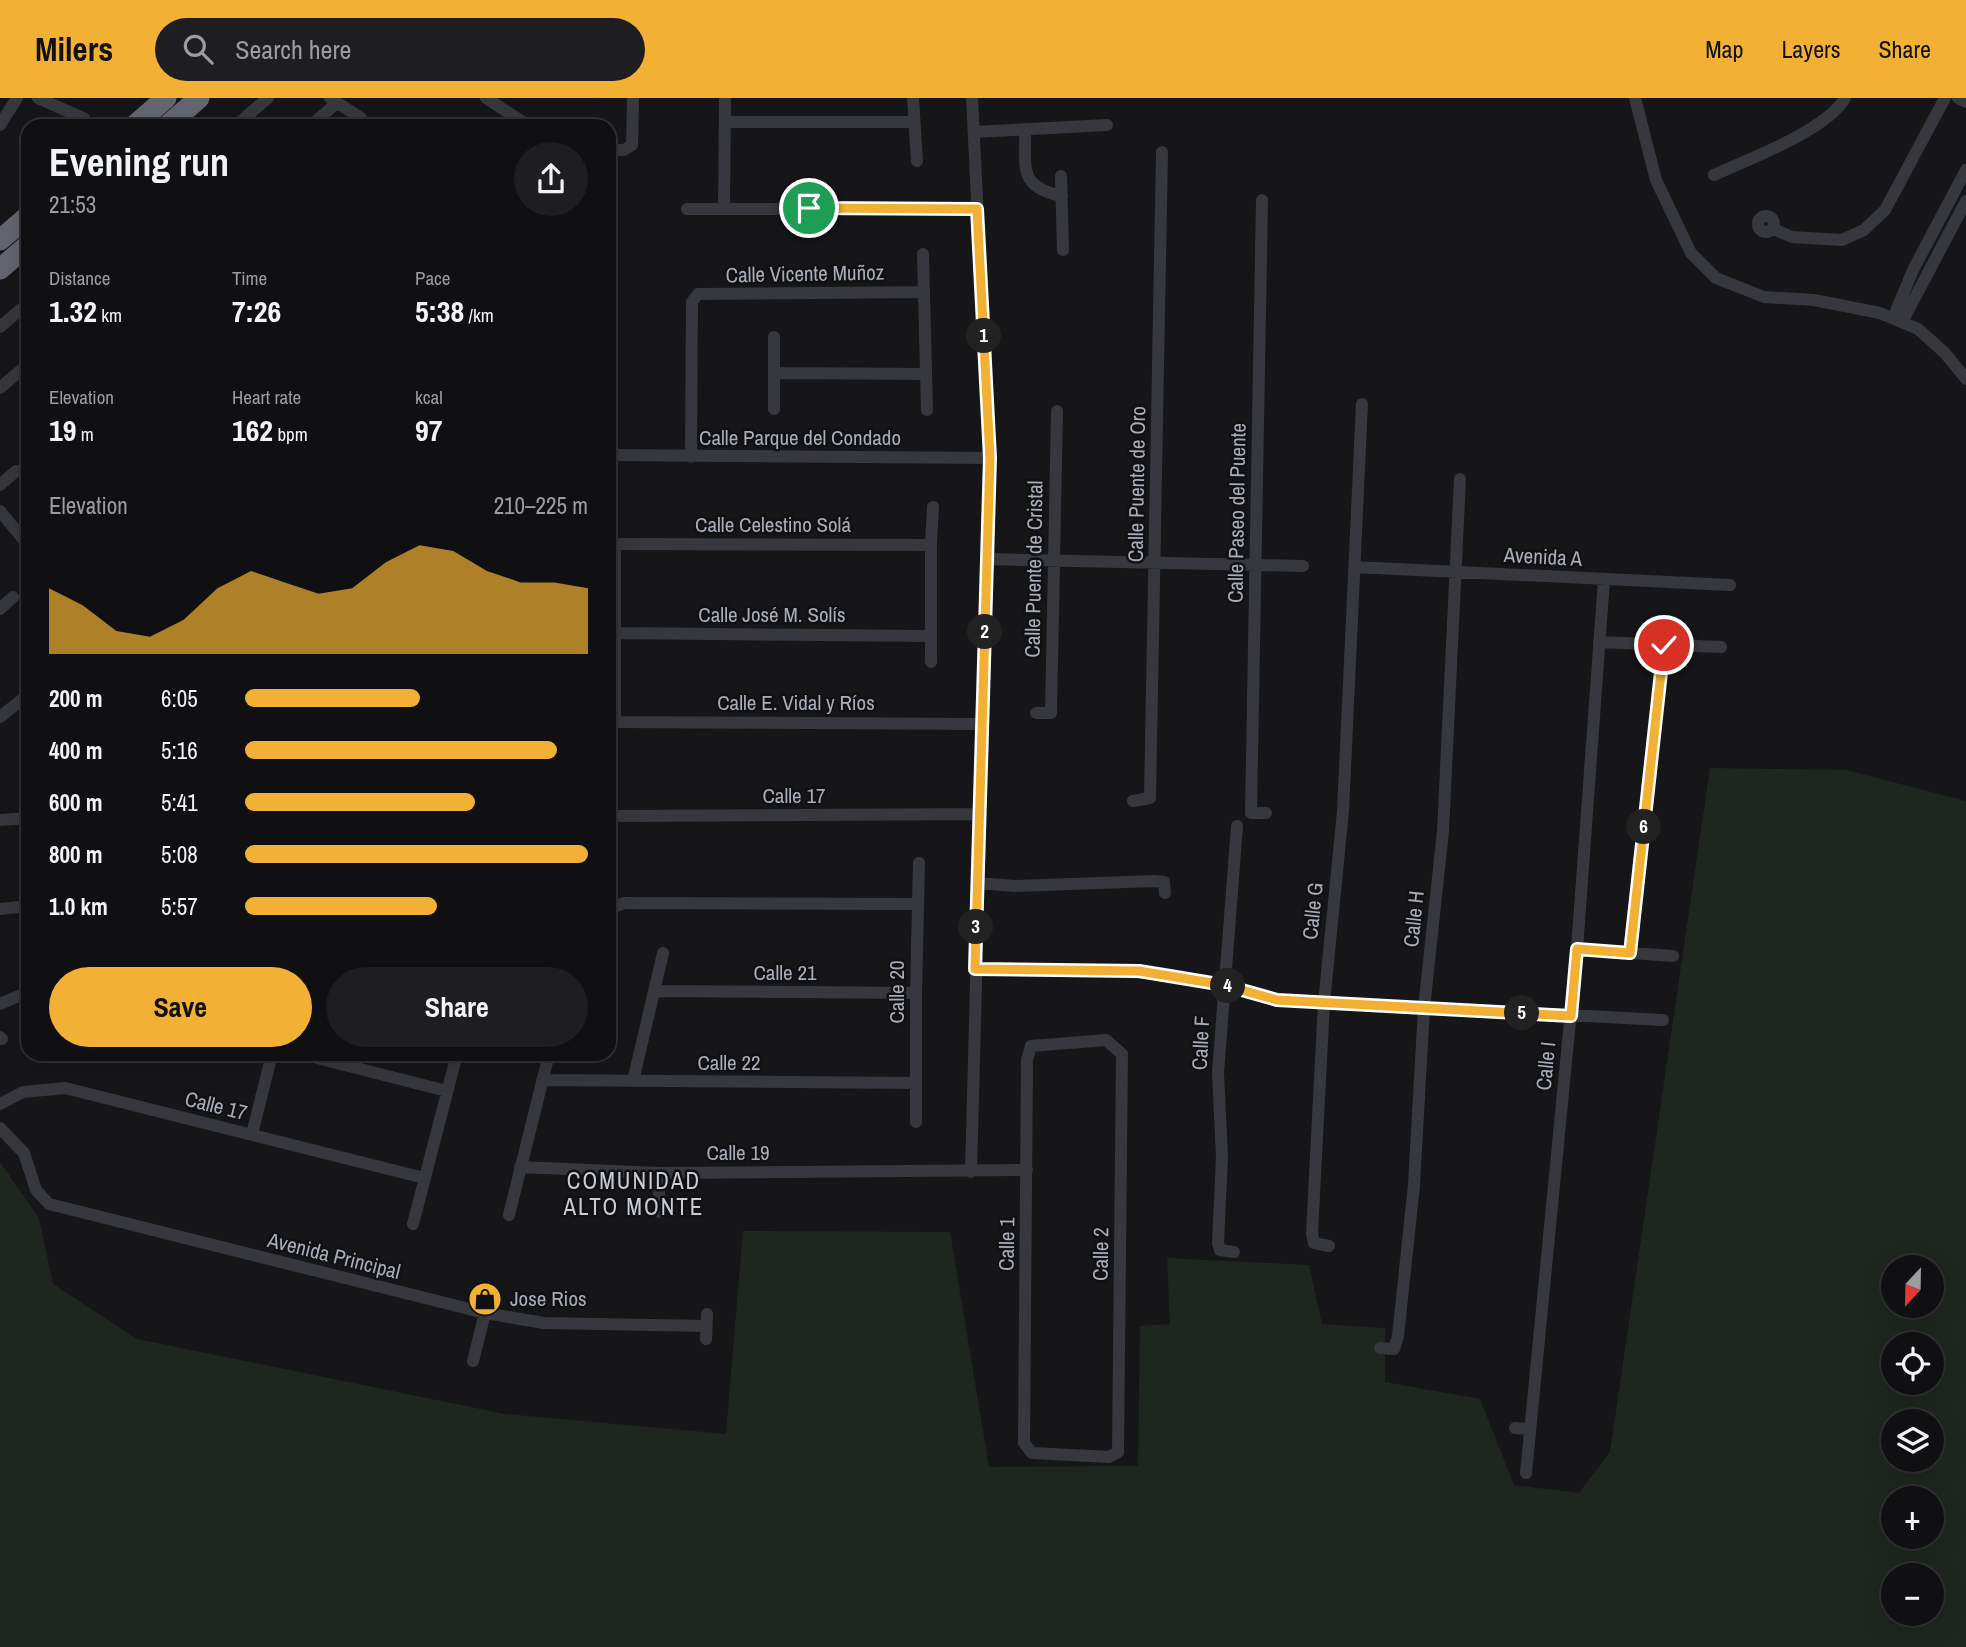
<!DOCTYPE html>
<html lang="en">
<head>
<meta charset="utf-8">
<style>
	:root { --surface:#101012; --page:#1e1e20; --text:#f1f3f6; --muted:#9c9d9f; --line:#303032; --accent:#f2b134 }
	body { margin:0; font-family:"Archivo Narrow",sans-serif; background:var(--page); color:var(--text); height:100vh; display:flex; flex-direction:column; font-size:26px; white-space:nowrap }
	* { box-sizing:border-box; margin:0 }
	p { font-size:23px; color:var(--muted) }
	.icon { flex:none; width:38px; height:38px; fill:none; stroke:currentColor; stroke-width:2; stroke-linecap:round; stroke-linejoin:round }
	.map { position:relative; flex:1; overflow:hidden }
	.details { position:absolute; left:21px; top:21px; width:595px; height:942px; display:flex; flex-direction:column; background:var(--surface); border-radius:21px; box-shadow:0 7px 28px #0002,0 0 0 2px var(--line) }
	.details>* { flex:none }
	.needle { width:46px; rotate:202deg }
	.tools { position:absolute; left:1881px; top:1157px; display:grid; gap:14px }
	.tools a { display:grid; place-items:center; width:63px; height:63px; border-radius:50%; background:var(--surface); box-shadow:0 7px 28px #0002,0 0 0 2px var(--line); font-size:35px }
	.pin { position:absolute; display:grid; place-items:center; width:60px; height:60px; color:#fff; margin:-30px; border:4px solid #fff; border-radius:50%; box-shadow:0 2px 7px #0007 }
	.km { position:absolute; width:35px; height:35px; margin:-18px; border-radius:50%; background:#222; color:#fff; font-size:19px; line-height:35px; text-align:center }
	.round { display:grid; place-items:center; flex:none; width:74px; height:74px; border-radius:37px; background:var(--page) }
	.headline { display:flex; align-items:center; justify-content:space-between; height:119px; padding:0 28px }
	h1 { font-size:38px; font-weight:700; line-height:52px }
	.figures { display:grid; grid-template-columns:repeat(3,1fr); gap:10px; height:119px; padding:7px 28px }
	.figures div { display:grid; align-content:center }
	.figures b { font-size:30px; font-weight:700 }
	.figures small { font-size:19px; font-weight:400 }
	.figures p { font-size:19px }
	.chart { height:196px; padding:14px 28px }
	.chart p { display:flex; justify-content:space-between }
	.chart svg { width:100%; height:126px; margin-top:7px; fill:var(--accent); opacity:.7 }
	.primary-button { display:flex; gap:14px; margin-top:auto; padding:14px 28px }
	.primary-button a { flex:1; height:80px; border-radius:42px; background:var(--accent); color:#111; font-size:28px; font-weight:700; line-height:80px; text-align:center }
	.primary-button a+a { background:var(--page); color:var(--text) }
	ul { padding:0 28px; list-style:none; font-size:23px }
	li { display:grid; grid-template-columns:112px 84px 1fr; align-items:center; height:52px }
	li i { height:18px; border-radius:9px; background:var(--accent) }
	header { display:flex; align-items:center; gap:42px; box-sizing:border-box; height:98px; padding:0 35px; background:var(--accent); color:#111 }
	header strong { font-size:33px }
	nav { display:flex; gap:38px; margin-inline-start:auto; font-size:24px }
	.search { width:490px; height:63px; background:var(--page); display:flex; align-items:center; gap:18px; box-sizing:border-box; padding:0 24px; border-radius:38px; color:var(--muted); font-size:26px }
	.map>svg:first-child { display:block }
</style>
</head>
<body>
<header>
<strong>Milers</strong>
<div class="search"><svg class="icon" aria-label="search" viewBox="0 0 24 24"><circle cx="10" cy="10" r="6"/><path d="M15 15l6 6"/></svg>Search here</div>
<nav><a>Map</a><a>Layers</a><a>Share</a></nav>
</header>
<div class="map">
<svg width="1966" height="1549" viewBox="0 0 1966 1549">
	<rect width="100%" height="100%" fill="#161618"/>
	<path fill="#1e261f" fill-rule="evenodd" d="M 1710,670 L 1846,672 L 1966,703 L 1966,1549 L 0,1549 L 0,1064 L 39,1120 L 53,1186 L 137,1241 L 505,1316 L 726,1336 L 743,1133 L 950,1134 L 989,1369 L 1138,1368 L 1140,1228 L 1170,1226 L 1167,1160 L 1309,1167 L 1322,1226 L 1385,1230 L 1385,1284 L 1480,1301 L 1514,1387 L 1579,1395 L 1610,1354 ZM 1894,1169 L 1932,1169 L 1932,1208 L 1894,1208 ZM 1894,1246 L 1932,1246 L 1932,1284 L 1894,1284 ZM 1894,1323 L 1932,1323 L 1932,1362 L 1894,1362 ZM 1894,1400 L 1932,1400 L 1932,1438 L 1894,1438 ZM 1894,1477 L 1932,1477 L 1932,1516 L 1894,1516 Z"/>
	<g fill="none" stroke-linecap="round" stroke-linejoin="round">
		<path stroke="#37383d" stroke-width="12" d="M 38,0 L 85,21
			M 330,0 L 361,20
			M 486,0 L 529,28
			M 913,0 L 917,63
			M 1635,0 L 1656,82 L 1691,155 L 1716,180 L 1764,199 L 1814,202 L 1880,215 L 1918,231 L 1945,255 L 1966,281
			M 1958,0 L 1966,4
			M 725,24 L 914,24
			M 0,27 L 17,0
			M 235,28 L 268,0
			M 310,28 L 337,5
			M 427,28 L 428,27
			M 1025,31 C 1026,68 1017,89 1062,98
			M 974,34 L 1107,27
			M 609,52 L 624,52 L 632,47 L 633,0
			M 1714,77 C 1749,61 1827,32 1845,0
			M 1061,78 L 1063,152
			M 1262,102 L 1251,715 L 1266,715
			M 724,109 L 725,0
			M 687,111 L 977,111
			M1758 126a8 8 0 1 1 16 0a8 8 0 1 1-16 0Z
			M 1773,131 L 1792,139 L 1842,142 L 1864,132 L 1885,112 L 1945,0
			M 923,156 L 927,312
			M 1893,220 L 1914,170 L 1966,72
			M 1902,224 L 1966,103
			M 0,229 L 28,205
			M 774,275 L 925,276
			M 0,290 L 28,266
			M 774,311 L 774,239
			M 27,319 L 28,321
			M 609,357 L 990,360
			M 691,359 L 692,204 L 698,196 L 923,194
			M 0,387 L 16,373
			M 0,413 L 28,447
			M 609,446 L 931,447
			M 615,446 L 615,623
			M 987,461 L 1303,468
			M 1355,469 L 1730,487
			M 0,511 L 13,499
			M 614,535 L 930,538
			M 1599,544 L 1721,549
			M 931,564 L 931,447 L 933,409
			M 1036,615 L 1051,615 L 1057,313
			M 0,619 L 28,597
			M 609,624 L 982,626
			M 1133,703 L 1150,700 L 1162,54
			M 609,718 L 979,716
			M 0,722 L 28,720
			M 977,785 L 1015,788 L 1154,783 L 1164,784 L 1165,795
			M 0,811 L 28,808
			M 609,811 L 624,805 L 917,806
			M 1577,851 L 1673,858
			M 1630,855 L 1664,547
			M 975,871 L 1161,875 L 1224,887 L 1277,902 L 1663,922
			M 655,893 L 916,895
			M 0,906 L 21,897 L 28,897
			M 0,939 L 2,941
			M 1106,942 L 1122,956 L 1118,1354 L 1109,1359 L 1032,1355 L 1024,1345 L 1027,962 L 1031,948 Z
			M 301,956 L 447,993
			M 542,982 L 916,985
			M 633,983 L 663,855
			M 0,1006 L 23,994 L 65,990 L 424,1080
			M 916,1024 L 916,895 L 919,765
			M 0,1030 L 24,1055 L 36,1092 L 49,1106 L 485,1215 L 544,1225 L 706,1228
			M 252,1036 L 272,956
			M 520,1069 L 659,1075 L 1027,1072
			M 971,1074 L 990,360 L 972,0
			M 659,1075 L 659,1114
			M 509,1117 L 549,956
			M 413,1126 L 457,956
			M 1329,1148 L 1314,1145 L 1312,1135 L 1324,905 L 1343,713 L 1362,306
			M 1234,1154 L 1220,1152 L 1218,1145 L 1222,1059 L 1218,975 L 1237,728
			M 706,1241 L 707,1216
			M 1380,1250 L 1394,1251 L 1398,1238 L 1414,1087 L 1424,910 L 1443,733 L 1460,381
			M 473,1263 L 485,1215
			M 1515,1330 L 1530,1331
			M 1526,1375 L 1577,851 L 1604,482"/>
		<path stroke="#63666e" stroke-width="21" d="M 134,28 L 166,0
			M 167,28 L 199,0
			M 0,142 L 28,118
			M 0,171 L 28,147"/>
	</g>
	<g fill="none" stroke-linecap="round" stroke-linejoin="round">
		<defs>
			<path id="route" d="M 809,110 L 977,111 L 990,360 L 975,871 L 1139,873 L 1224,887 L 1277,902 L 1571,918 L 1577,851 L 1630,855 L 1664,547"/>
		</defs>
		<use href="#route" stroke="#fff" stroke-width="14"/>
		<use href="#route" stroke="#f2b134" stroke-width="9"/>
	</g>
	<defs>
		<symbol id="shop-disc" viewBox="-11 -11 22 22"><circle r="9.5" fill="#f2b134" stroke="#111113"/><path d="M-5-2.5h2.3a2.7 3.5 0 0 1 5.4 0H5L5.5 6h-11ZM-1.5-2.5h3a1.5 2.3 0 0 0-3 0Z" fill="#111"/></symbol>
	</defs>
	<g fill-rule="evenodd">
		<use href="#shop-disc" x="466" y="1182" width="38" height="38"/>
	</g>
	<g text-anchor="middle" stroke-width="5" stroke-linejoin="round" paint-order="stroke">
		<g font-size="21" fill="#a8adb8" stroke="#111113">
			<text transform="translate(805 176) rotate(-1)" y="7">Calle Vicente Muñoz</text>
			<text x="800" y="347">Calle Parque del Condado</text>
			<text transform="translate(1137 386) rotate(-89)" y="7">Calle Puente de Oro</text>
			<text transform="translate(1237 415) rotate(-89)" y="7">Calle Paseo del Puente</text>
			<text x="773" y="434">Calle Celestino Solá</text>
			<text transform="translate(1543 459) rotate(3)" y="7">Avenida A</text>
			<text transform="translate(1034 471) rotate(-89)" y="7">Calle Puente de Cristal</text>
			<text x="772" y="524">Calle José M. Solís</text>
			<text x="796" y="612">Calle E. Vidal y Ríos</text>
			<text x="794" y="705">Calle 17</text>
			<text transform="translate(1313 813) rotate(-84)" y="7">Calle G</text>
			<text transform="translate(1414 821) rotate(-84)" y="7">Calle H</text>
			<text x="785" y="882">Calle 21</text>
			<text transform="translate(897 894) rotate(-90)" y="7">Calle 20</text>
			<text transform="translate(1201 945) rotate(-87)" y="7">Calle F</text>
			<text x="729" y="972">Calle 22</text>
			<text transform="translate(1546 968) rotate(-84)" y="7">Calle I</text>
			<text transform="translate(216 1008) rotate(14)" y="7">Calle 17</text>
			<text x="738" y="1062">Calle 19</text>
			<text transform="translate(1007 1146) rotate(-89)" y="7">Calle 1</text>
			<text transform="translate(1101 1156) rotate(-89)" y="7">Calle 2</text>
			<text transform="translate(334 1158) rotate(14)" y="7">Avenida Principal</text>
		</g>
		<g font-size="21" fill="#a8adb8" stroke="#111113" text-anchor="start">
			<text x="510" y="1208">Jose Rios</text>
		</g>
		<g font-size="23" letter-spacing="2" fill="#c9ccd4" stroke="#111113">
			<text x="634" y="1091">COMUNIDAD<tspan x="634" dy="26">ALTO MONTE</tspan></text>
		</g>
	</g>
</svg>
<div class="tools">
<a><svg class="needle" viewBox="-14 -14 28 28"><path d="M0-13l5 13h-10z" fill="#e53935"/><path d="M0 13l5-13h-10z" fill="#9c9d9f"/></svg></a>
<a><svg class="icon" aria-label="locate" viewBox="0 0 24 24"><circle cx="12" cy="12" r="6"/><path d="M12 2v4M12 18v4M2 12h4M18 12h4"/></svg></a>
<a><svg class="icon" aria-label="layers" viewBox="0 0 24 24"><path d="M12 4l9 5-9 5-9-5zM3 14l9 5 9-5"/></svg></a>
<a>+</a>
<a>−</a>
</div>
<div class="pin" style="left:809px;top:110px;background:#1e9e55"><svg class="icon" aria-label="arrive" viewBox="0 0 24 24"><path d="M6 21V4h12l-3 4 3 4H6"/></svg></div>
<div class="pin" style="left:1664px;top:547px;background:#d93025"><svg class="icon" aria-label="check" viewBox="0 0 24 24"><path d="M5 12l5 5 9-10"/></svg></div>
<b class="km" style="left:984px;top:238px">1</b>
<b class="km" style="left:985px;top:534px">2</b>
<b class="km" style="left:976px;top:829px">3</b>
<b class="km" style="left:1228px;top:888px">4</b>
<b class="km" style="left:1522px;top:915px">5</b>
<b class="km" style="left:1644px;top:729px">6</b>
<section class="details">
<div class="headline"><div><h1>Evening run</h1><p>21:53</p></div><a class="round"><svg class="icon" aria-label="share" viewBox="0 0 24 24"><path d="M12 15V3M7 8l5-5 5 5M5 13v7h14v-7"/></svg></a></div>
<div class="figures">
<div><p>Distance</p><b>1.32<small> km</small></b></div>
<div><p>Time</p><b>7:26</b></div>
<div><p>Pace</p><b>5:38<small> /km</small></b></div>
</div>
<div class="figures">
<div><p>Elevation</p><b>19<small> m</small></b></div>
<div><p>Heart rate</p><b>162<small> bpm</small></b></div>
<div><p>kcal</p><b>97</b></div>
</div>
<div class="chart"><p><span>Elevation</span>210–225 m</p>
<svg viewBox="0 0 160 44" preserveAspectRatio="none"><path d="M0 44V21L10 27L20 36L30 38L40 32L50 21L60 15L70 19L80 23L90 21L100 12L110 6L120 8L130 15L140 19L150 19L160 21V44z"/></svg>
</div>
<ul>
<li><b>200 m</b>6:05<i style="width:51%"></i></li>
<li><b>400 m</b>5:16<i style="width:91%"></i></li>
<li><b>600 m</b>5:41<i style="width:67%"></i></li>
<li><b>800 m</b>5:08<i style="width:100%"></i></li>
<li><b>1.0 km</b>5:57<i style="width:56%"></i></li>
</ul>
<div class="primary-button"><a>Save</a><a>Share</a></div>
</section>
</div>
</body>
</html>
